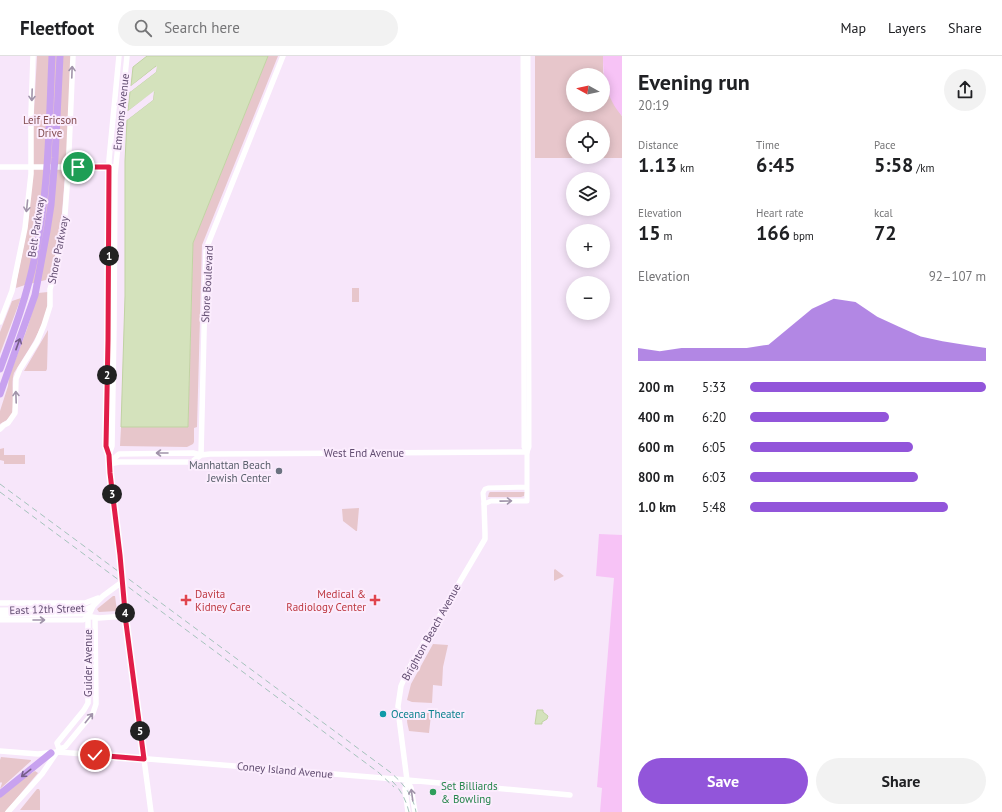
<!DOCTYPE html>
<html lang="en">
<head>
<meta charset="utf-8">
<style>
	:root { --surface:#fff; --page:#f2f2f2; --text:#202124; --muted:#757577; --line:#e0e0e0; --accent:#9255da }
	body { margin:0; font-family:"PT Sans",sans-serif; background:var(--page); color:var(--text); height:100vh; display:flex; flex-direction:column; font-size:15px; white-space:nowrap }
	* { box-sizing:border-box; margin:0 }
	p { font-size:13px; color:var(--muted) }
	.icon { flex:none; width:22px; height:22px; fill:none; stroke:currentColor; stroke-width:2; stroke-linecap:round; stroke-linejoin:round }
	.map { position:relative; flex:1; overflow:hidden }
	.side { display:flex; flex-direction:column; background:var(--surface); width:380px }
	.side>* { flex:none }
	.needle { width:26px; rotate:278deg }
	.controls { position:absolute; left:566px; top:12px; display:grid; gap:8px }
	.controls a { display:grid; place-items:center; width:44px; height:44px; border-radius:50%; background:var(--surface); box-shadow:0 2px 10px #0003; font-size:20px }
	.pin { position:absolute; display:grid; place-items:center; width:34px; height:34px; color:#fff; margin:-17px; border:2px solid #fff; border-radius:50%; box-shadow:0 1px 4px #0007 }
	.km { position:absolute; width:20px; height:20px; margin:-10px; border-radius:50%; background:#222; color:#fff; font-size:11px; line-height:20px; text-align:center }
	.round { display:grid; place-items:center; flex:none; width:42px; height:42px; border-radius:21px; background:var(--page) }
	.headline { display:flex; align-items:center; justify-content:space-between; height:68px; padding:0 16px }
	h1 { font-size:22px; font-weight:600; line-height:30px }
	.figures { display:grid; grid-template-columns:repeat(3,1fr); gap:6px; height:68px; padding:4px 16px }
	.figures div { display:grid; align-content:center }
	.figures b { font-size:20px; font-weight:600 }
	.figures small { font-size:11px; font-weight:400 }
	.figures p { font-size:11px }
	.chart { height:112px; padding:8px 16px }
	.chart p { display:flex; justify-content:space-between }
	.chart svg { width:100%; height:72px; margin-top:4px; fill:var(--accent); opacity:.7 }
	.action { display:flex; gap:8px; margin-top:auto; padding:8px 16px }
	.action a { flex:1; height:46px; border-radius:24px; background:var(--accent); color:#fff; font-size:16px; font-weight:600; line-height:46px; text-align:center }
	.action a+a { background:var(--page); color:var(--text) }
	ul { padding:0 16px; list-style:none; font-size:13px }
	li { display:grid; grid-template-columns:64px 48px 1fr; align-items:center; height:30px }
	li i { height:10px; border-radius:5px; background:var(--accent) }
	header { display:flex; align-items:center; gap:24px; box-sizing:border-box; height:56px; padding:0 20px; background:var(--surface); border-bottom:1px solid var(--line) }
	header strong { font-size:19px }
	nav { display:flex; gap:22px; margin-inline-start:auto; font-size:14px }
	.search { width:280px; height:36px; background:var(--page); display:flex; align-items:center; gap:10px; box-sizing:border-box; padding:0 14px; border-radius:22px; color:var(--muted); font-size:15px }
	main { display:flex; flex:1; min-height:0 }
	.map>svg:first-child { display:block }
</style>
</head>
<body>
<header>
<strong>Fleetfoot</strong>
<div class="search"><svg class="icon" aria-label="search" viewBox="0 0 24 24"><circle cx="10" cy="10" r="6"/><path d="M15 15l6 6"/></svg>Search here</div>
<nav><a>Map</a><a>Layers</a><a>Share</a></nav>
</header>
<main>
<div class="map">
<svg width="622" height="756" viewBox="0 0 622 756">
	<rect width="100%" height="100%" fill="#f7e6fa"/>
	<path fill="#e7c6cb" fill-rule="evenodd" d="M 37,0 L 71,0 L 67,103 L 65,103 L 64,119 L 65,119 C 62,153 61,191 50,223 L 25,229 L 16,232 L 17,223 L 28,167 Z
		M 268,0 L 278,0 L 202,189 L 197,371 L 194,372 L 194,386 L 193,388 L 187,391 L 120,390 L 121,371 L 188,371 L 193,187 Z
		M 535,0 L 603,0 L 603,16 L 620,57 L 622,60 L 622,102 L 535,102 ZM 573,19 L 603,19 L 603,49 L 573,49 ZM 573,71 L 603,71 L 603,101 L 573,101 Z
		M 352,232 L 359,232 L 359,246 L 352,246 Z
		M 48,236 C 47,241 48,247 47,252 C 42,276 26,297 14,317 C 10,329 16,351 11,360 C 8,364 3,366 0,368 L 0,355 L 8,330 L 9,321 L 27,273 L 38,237 Z
		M 21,242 L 0,298 L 0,276 L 12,245 Z
		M 48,274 L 47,313 L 46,315 L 24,315 L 44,281 Z
		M 4,392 L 4,399 L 25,399 L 25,408 L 4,408 L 4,405 L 0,404 L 0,393 Z
		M 490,436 L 525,436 L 524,440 L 521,441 L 488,441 L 489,437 Z
		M 359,452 L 357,475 L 356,475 L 343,465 L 342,453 Z
		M 555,513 L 564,520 L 554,525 L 554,514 Z
		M 113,540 L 115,540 L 117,555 L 99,556 L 97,553 Z
		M 433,588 L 448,589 L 443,611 L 442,630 L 433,629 L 432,647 L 412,646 L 407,644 L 411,628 Z
		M 411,656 L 429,657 L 431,659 L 429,677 L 409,675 C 408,669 404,660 411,656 Z
		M 1,701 L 31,704 L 31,705 L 0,733 L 2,727 L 1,726 L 0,727 L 0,704 Z
		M 35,715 L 38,717 L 5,756 L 0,756 L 0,740 L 16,727 Z
		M 37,733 L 39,733 L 40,735 L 40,754 L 20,754 Z"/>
	<path fill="#f7c3f6" d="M 603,0 L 622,0 L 622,60 C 606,41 603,23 603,0 Z
		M 599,478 L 622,479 L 622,756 L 600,756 L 602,732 L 597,731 L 614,522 L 596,520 Z"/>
	<path fill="#d4e2bc" stroke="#c1d3a3" d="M 147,0 L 268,0 L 193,187 L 188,371 L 121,371 L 125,240 L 125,105 L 127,64 L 153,44 L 154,36 L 128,55 L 130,36 L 156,16 L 156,10 L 131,30 L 133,11 Z
		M 537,654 L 543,654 L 543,656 L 548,660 L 547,663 L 542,666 L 542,668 L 535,668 Z"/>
	<path fill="#f7e6fa" d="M 157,10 L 156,16 L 130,36 L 131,34 L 154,14 L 131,32 L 131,30 Z
		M 154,35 L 153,44 L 127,64 L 128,62 L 151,43 L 152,40 L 128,57 L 128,55 Z"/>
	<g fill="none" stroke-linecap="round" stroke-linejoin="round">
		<path stroke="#fff" stroke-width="5" d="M 523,0 L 524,391 L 527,396
			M 527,431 L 488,432 L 485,433 L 483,437 L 484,448 L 491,445 L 527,445 L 527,396 L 529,391 L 529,347 L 528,0
			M 0,554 L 86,553 L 93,550
			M 0,559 L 81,558 L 85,558 L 88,561 L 83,564 L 0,564"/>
		<path stroke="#fff" stroke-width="5.5" d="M 127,0 L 115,119 L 114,270 L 112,390 L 109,399 L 109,406 L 120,499 L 126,567 L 151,756
			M 0,111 L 112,111
			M 0,266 L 12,235 L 25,172 L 31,118 L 31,58 L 33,0
			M 0,373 L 4,369 L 8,367 L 15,357 L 16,323 L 20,313 L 37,286 L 44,269 L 50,250 L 50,233 L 53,223 L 64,171 L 68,118 L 73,0
			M 109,399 L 106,390 L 108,284 L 109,104 L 119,0
			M 109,407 L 119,398 L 193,397 L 201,399 L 210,398 L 527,396
			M 109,408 L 119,406 L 190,406 L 193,405 L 201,399 L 206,195 L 208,188 L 283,0
			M 0,547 L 85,547 L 98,542
			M 92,561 L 99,562 L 125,560
			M 59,693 L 57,687 L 84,654 L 88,647 L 88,561 L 93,550 L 103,540 L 122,526
			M 0,695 L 38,698 L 57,696 L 99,699 L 407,724 L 570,739
			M 407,724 L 411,732 L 415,756
			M 8,756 L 42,718 L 59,693 L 65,691 L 93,657 L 96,648 L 95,562
			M 408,756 L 405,733 L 407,724 L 399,662 L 398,650 L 401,630 L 408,614 L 485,483 L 485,477 L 484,448"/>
		<path stroke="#c8a2ef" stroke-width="7" d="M 0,313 C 14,275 27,240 35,200 C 49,134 49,67 52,0
			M 0,338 L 35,239 L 47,175 L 51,149 L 55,102 L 60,0
			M 0,738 L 51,697"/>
		<path stroke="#a5c3bc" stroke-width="1" stroke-dasharray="6 4" stroke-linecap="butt" d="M 0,428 L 390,716 C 403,727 413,739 416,756
			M 0,436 L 378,716 L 394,731
			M 392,725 C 401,734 406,744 409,756"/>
	</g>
	<defs><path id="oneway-shaft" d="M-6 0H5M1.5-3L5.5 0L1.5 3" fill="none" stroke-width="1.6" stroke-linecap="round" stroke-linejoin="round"/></defs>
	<g stroke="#a194aa">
		<use href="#oneway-shaft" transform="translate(72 16) rotate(-88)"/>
		<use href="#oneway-shaft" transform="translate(32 39) rotate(92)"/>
		<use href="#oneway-shaft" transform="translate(27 150) rotate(96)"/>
		<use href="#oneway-shaft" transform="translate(16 341) rotate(-92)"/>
		<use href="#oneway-shaft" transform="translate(162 397) rotate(180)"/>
		<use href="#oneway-shaft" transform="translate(506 445) rotate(-1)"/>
		<use href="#oneway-shaft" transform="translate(39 564)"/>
		<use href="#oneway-shaft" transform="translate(89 662) rotate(-51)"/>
		<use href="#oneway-shaft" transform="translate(412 739) rotate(-98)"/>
	</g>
	<g stroke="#765e8a">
		<use href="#oneway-shaft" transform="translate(18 288) rotate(-70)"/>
		<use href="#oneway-shaft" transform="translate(26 717) rotate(142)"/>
	</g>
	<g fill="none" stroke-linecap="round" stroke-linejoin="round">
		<defs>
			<path id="route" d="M 78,111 L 109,111 L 108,284 L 106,390 L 109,399 L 110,417 L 120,499 L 126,567 L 144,703 L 95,699"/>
		</defs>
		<use href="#route" stroke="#fff" stroke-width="8"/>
		<use href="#route" stroke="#e11d48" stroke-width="5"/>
	</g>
	<circle fill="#6b7280" stroke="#fbecfd" stroke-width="1.5" cx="279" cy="415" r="4"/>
	<g fill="#e0444e" stroke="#fbecfd" stroke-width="1.5">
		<path d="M184 538h4v4h4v4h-4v4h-4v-4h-4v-4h4z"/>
		<path d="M373 538h4v4h4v4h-4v4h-4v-4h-4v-4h4z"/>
	</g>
	<circle fill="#0f9aa8" stroke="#fbecfd" stroke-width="1.5" cx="383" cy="658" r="4"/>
	<circle fill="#2e9e5b" stroke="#fbecfd" stroke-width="1.5" cx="433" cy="736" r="4"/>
	<g text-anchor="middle" stroke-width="4" stroke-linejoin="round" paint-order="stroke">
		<g font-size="11" fill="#624d71" stroke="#fbecfd">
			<text transform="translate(121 56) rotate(-84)" y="4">Emmons Avenue</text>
			<text transform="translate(36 171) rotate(-81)" y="4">Belt Parkway</text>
			<text transform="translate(58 194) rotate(-79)" y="4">Shore Parkway</text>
			<text transform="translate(207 228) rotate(-87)" y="4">Shore Boulevard</text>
			<text x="364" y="401">West End Avenue</text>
			<text transform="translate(47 553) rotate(-2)" y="4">East 12th Street</text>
			<text transform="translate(431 576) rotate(-61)" y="4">Brighton Beach Avenue</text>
			<text transform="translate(88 607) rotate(-90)" y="4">Guider Avenue</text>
			<text transform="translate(285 714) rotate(5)" y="4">Coney Island Avenue</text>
		</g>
		<g font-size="11" fill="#824c4f" stroke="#fbecfd">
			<text x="50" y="68">Leif Ericson<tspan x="50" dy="13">Drive</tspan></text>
		</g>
		<g font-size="11" fill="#5b616d" stroke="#fbecfd" text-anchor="end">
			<text x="271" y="413">Manhattan Beach<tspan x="271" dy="13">Jewish Center</tspan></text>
		</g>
		<g font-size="11" fill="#be3a42" stroke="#fbecfd" text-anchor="start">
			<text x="195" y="542">Davita<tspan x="195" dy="13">Kidney Care</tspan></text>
			<text x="366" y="542" text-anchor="end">Medical &amp;<tspan x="366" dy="13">Radiology Center</tspan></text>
		</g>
		<g font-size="11" fill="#0d838f" stroke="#fbecfd" text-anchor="start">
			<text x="391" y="662">Oceana Theater</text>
		</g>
		<g font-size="11" fill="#27864d" stroke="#fbecfd" text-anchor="start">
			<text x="441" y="734">Set Billiards<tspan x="441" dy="13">&amp; Bowling</tspan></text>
		</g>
	</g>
</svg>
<div class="controls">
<a><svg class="needle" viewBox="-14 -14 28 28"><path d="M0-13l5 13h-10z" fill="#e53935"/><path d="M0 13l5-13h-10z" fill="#757577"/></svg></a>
<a><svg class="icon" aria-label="locate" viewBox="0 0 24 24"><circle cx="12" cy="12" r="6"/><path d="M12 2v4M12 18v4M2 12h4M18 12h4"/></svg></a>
<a><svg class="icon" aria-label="layers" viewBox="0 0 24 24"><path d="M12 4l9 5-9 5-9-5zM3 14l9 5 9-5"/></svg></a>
<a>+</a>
<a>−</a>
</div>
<div class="pin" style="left:78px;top:111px;background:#1e9e55"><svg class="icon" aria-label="arrive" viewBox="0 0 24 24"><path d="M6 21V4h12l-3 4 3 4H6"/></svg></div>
<div class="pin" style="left:95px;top:699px;background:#d93025"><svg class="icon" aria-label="check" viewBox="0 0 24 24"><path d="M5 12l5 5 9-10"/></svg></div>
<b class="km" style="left:109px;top:200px">1</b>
<b class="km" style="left:107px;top:319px">2</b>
<b class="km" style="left:112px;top:438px">3</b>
<b class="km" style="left:125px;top:557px">4</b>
<b class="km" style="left:140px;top:675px">5</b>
</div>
<section class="side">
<div class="headline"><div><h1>Evening run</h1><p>20:19</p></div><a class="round"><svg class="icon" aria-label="share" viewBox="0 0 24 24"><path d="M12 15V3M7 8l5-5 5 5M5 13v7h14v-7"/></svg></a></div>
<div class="figures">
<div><p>Distance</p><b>1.13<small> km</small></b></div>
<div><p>Time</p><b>6:45</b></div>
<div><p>Pace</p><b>5:58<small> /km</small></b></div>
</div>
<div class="figures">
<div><p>Elevation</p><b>15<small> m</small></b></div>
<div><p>Heart rate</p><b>166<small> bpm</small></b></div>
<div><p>kcal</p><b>72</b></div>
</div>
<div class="chart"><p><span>Elevation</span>92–107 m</p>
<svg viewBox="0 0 160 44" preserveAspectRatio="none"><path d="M0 44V36L10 38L20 36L30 36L40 36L50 36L60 34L70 23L80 12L90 6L100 8L110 17L120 23L130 29L140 32L150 34L160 36V44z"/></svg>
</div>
<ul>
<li><b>200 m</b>5:33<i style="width:100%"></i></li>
<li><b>400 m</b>6:20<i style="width:59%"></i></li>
<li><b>600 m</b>6:05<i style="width:69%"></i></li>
<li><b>800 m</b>6:03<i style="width:71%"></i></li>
<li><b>1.0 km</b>5:48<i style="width:84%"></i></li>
</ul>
<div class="action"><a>Save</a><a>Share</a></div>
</section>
</main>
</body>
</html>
